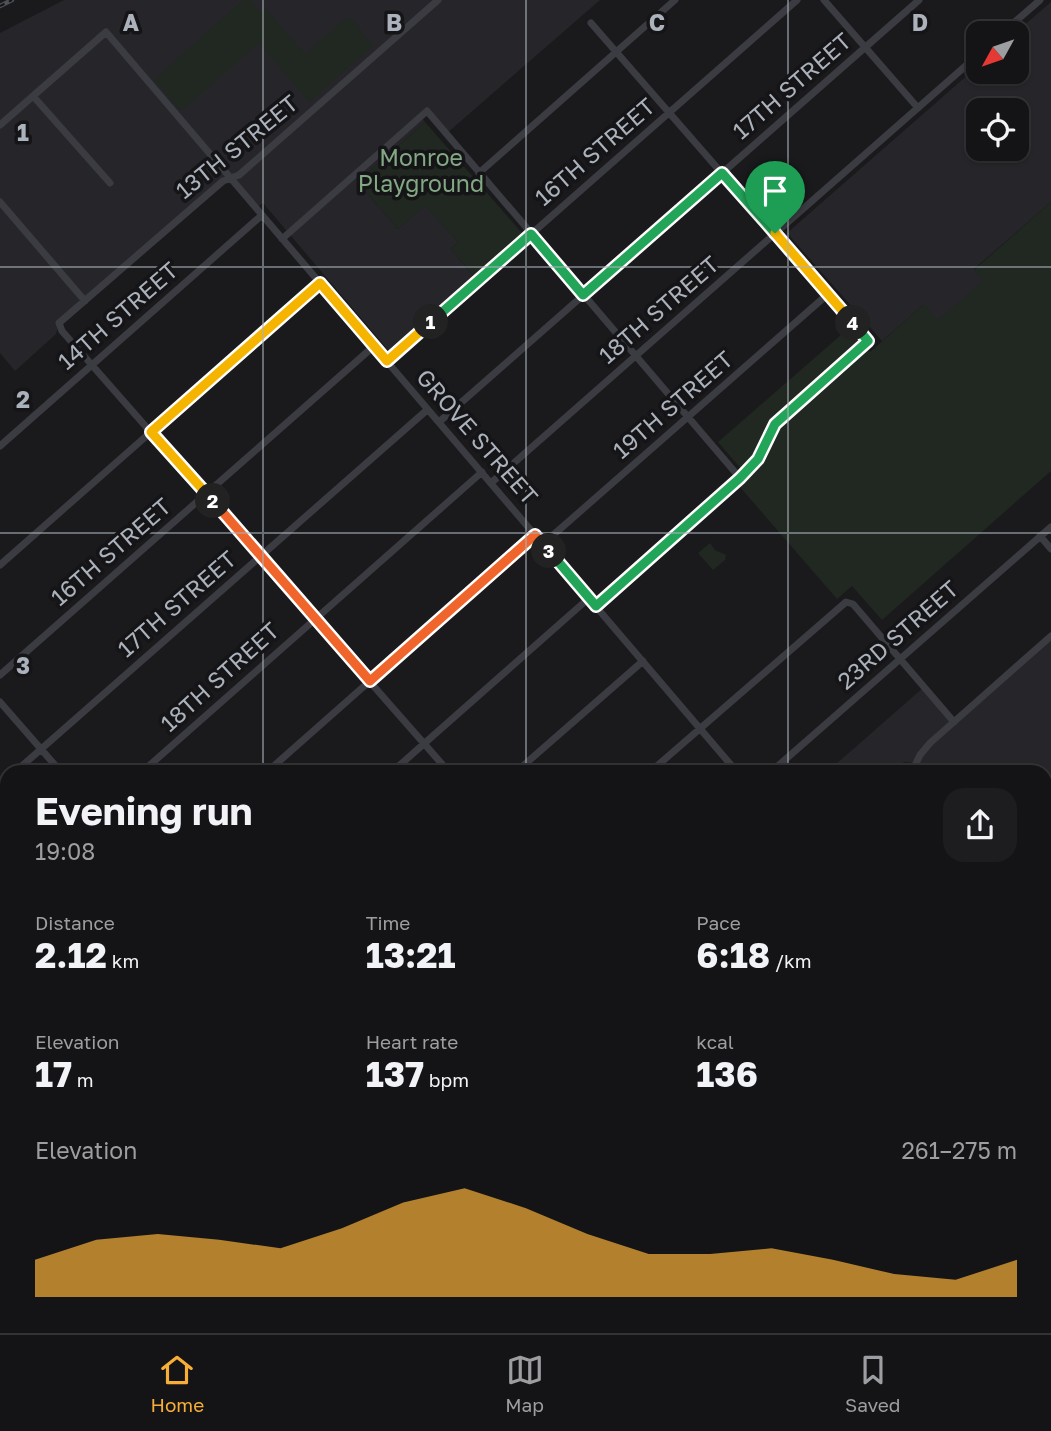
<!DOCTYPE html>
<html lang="en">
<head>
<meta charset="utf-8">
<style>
	:root { --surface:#141416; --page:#1d1d1f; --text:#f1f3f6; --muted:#9d9ea1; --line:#333335; --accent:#f7ae38 }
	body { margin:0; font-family:"Golos Text",sans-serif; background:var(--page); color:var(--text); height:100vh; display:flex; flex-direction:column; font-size:26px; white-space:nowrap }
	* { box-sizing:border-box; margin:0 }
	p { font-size:23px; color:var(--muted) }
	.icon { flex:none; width:38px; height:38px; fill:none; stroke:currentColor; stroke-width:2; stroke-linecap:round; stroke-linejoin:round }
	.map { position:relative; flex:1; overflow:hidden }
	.drawer { position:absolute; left:0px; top:765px; width:1052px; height:569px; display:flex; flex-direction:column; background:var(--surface); border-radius:21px 21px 0 0; box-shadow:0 2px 5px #0004,0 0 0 2px var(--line) }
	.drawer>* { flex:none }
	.needle { width:46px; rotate:230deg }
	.buttons { position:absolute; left:966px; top:21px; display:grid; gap:14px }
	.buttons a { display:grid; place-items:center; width:63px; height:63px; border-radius:14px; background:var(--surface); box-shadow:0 2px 5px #0004,0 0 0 2px var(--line); font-size:35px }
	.pin { position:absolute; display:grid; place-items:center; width:60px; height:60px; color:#fff; margin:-72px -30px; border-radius:50% 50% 50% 0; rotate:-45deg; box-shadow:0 0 7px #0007 }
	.pin .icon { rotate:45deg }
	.km { position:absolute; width:35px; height:35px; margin:-18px; border-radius:50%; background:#222; color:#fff; font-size:19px; line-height:35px; text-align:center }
	.round { display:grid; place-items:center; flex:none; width:74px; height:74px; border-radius:21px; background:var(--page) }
	.summary { display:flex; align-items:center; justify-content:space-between; height:119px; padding:0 35px }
	h1 { font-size:38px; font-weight:700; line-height:52px }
	.figures { display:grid; grid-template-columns:repeat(3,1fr); gap:10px; height:119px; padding:7px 35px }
	.figures div { display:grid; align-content:center }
	.figures b { font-size:35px; font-weight:700 }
	.figures small { font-size:19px; font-weight:400 }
	.figures p { font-size:19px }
	.chart { height:196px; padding:14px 35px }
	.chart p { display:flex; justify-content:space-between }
	.chart svg { width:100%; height:126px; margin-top:7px; fill:var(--accent); opacity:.7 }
	.dock { display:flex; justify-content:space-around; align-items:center; height:98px; border-top:2px solid var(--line); background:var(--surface); font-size:19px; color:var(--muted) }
	.dock a { display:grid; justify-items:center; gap:4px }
	.dock .active { color:var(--accent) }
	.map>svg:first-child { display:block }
</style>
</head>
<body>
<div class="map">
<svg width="1051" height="1333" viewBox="0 0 1051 1333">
	<rect width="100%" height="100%" fill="#1a1a1d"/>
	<path fill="#26262a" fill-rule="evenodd" d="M 64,0 L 600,0 L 446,134 L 427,112 L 421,117 L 425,122 L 357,182 L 398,229 L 425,205 L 458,242 L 451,249 L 474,277 L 389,351 L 263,203 L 256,208 L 231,179 L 59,323 L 56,334 L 15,371 L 0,353 L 0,33 Z
		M 1051,2 L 1051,202 L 974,269 L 984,281 L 938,321 L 923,305 L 882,341 L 787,233 L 978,66 L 978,72 L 1017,72 L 1015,33 ZM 978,110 L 1017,110 L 1017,149 L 978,149 Z
		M 1051,635 L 1051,782 L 1045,781 L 1045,772 L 912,772 L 915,763 L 904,762 L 893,772 L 827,772 L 924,687 L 953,722 Z
		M 1045,817 L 1051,818 L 1051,1135 L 1045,1127 Z
		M 0,1030 L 7,1038 L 7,1188 L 0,1180 Z
		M 114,1326 L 264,1327 L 257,1333 L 107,1333 Z
		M 315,1327 L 402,1327 L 395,1333 L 307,1333 Z"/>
	<path fill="#202821" d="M 243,0 L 251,0 L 261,12 L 265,8 L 305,54 L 346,18 L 352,19 L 373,46 L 309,102 L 259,43 L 181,111 L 154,79 Z
		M 425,122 L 522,233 L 474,277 L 451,249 L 458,242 L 425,206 L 398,229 L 357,182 Z
		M 1051,202 L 1051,471 L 882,620 L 852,586 L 837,599 L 739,486 L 748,477 L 718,442 L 849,328 L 870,352 L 924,304 L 938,320 L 983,281 L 974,270 Z
		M 710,543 L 715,550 L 726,555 L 725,560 L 713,570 L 698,553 Z"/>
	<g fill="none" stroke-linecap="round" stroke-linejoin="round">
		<path stroke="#3b3c42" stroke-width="7" d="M 438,0 L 239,175 L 223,181 L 59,323 L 62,331 L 449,772
			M 824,0 L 918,108
			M 591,23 L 868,341 L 775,424 L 758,459 L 740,478 L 596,606
			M 1002,33 L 1040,0
			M 33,96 L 110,183
			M 0,125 L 106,32 L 737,772
			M 479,173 L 675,0
			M 0,202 L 85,301
			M 282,239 L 427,111 L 740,478
			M 387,361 L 797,0
			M 439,422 L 919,0
			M 0,446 L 262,215
			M 491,483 L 978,55
			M 1040,536 L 1051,549
			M 543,544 L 828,294
			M 0,565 L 320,283
			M 0,675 L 374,346
			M 0,702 L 61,772
			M 15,772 L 427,410
			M 142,772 L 482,472
			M 267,772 L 535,535
			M 392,772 L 589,598
			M 516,772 L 643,661
			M 650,772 L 846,602 L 853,604 L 954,722
			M 771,772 L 1051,527
			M 912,772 L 920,755 L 930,743 L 1051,636
			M 0,785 L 7,779
			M 0,897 L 7,891
			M 0,1007 L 7,1001
			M 1045,1127 L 1051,1135
			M 0,1153 L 7,1147
			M 1045,1160 L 1051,1154
			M 1045,1274 L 1051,1278
			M 0,1291 L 7,1285
			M 323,1326 L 328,1333
			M 446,1326 L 452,1333
			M 577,1326 L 583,1333
			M 707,1326 L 713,1333
			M 831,1326 L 837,1333
			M 970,1326 L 977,1333
			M 107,1333 L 114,1326
			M 555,1333 L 562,1326
			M 849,1333 L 856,1326"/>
		<path stroke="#575a61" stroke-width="9" d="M 911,772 L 912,771
			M 1045,781 L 1051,782
			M 1045,789 L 1051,789
			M 1045,809 L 1051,810
			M 1045,817 L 1051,817
			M 0,1105 L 7,1113
			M 196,1326 L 201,1333
			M 257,1333 L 264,1326
			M 307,1333 L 315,1326"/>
		<defs>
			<path id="rail" d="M 0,6 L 12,0"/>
		</defs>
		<use href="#rail" stroke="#4e5157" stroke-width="4.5"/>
		<use href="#rail" stroke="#151518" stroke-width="2" stroke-dasharray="5" stroke-linecap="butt"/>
	</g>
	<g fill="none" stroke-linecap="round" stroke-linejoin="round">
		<defs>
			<path id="split-1" d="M 431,322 L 531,234 L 583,295 L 722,173 L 775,233"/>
			<path id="split-2" d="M 213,501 L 151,432 L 320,283 L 387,361 L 431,322"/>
			<path id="split-3" d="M 213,501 L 370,681 L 535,535 L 549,551"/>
			<path id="split-4" d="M 549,551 L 596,606 L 740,478 L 758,459 L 775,424 L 868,341 L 853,323"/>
			<path id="split-5" d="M 775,233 L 853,323"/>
		</defs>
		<use href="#split-1" stroke="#fff" stroke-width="14"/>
		<use href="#split-2" stroke="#fff" stroke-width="14"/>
		<use href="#split-3" stroke="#fff" stroke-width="14"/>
		<use href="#split-4" stroke="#fff" stroke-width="14"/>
		<use href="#split-5" stroke="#fff" stroke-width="14"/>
		<use href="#split-1" stroke="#22a559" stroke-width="9"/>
		<use href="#split-2" stroke="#f5b400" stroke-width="9"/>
		<use href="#split-3" stroke="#f0652b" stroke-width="9"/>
		<use href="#split-4" stroke="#22a559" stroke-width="9"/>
		<use href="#split-5" stroke="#f5b400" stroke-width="9"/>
	</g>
	<path fill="none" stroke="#acb2bc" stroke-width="2" stroke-opacity="0.55" d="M 263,0 L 263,772M 526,0 L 526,772M 788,0 L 788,772M 0,267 L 1051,267M 0,533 L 1051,533M 0,800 L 7,800M 1045,800 L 1051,800M 0,1066 L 7,1066M 1045,1066 L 1051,1066M 263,1326 L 263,1333M 526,1326 L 526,1333M 788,1326 L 788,1333"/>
	<g text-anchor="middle" stroke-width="7" stroke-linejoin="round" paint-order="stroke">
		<g font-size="23" fill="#acb2bc" stroke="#151518">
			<text transform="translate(792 86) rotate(-41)" y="8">17TH STREET</text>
			<text transform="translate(237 147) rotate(-39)" y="8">13TH STREET</text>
			<text transform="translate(595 152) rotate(-41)" y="8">16TH STREET</text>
			<text transform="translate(659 310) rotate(-41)" y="8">18TH STREET</text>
			<text transform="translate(118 316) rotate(-41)" y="8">14TH STREET</text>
			<text transform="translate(673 405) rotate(-41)" y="8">19TH STREET</text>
			<text transform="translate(477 437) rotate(49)" y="8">GROVE STREET</text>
			<text transform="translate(111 552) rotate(-41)" y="8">16TH STREET</text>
			<text transform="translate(177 604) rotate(-41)" y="8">17TH STREET</text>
			<text transform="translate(898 635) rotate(-41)" y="8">23RD STREET</text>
			<text transform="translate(220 677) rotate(-42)" y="8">18TH STREET</text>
		</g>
		<g font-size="23" fill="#83a884" stroke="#151518">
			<text x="421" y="166">Monroe<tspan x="421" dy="26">Playground</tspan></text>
		</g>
	</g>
	<g font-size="23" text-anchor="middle" font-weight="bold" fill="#acb2bc" stroke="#151518" stroke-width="7" stroke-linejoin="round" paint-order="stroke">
		<text x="131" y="31">A</text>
		<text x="394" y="31">B</text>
		<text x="657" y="31">C</text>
		<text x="920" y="31">D</text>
		<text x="23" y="141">1</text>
		<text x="23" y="408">2</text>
		<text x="23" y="674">3</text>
	</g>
</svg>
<div class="buttons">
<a><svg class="needle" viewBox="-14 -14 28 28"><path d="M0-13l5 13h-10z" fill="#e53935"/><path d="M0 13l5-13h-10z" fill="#9d9ea1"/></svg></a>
<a><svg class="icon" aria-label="locate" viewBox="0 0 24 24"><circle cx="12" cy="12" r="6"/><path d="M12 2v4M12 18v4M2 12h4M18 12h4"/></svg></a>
</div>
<div class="pin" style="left:775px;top:233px;background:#1e9e55"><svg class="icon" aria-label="arrive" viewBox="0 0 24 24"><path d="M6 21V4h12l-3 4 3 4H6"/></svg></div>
<b class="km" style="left:431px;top:322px">1</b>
<b class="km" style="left:213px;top:501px">2</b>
<b class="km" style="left:549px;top:551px">3</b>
<b class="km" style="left:853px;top:323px">4</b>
<section class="drawer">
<div class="summary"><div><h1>Evening run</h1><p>19:08</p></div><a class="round"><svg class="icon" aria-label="share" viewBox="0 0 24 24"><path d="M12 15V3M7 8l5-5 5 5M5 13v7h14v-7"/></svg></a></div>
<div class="figures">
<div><p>Distance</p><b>2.12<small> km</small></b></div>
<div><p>Time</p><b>13:21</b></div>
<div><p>Pace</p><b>6:18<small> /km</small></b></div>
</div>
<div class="figures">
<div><p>Elevation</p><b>17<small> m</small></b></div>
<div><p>Heart rate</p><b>137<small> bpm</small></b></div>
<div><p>kcal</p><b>136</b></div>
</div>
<div class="chart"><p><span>Elevation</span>261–275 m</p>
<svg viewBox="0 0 160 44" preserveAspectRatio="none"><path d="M0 44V31L10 24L20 22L30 24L40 27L50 20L60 11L70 6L80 13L90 22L100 29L110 29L120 27L130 31L140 36L150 38L160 31V44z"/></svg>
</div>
</section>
</div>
<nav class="dock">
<a class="active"><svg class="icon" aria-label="home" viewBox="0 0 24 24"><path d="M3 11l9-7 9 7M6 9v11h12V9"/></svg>Home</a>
<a><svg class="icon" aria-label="map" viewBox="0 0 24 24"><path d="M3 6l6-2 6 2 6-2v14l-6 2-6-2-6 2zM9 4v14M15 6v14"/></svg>Map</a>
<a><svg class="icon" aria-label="saved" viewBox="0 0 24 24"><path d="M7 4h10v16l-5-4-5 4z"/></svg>Saved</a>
</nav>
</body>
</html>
